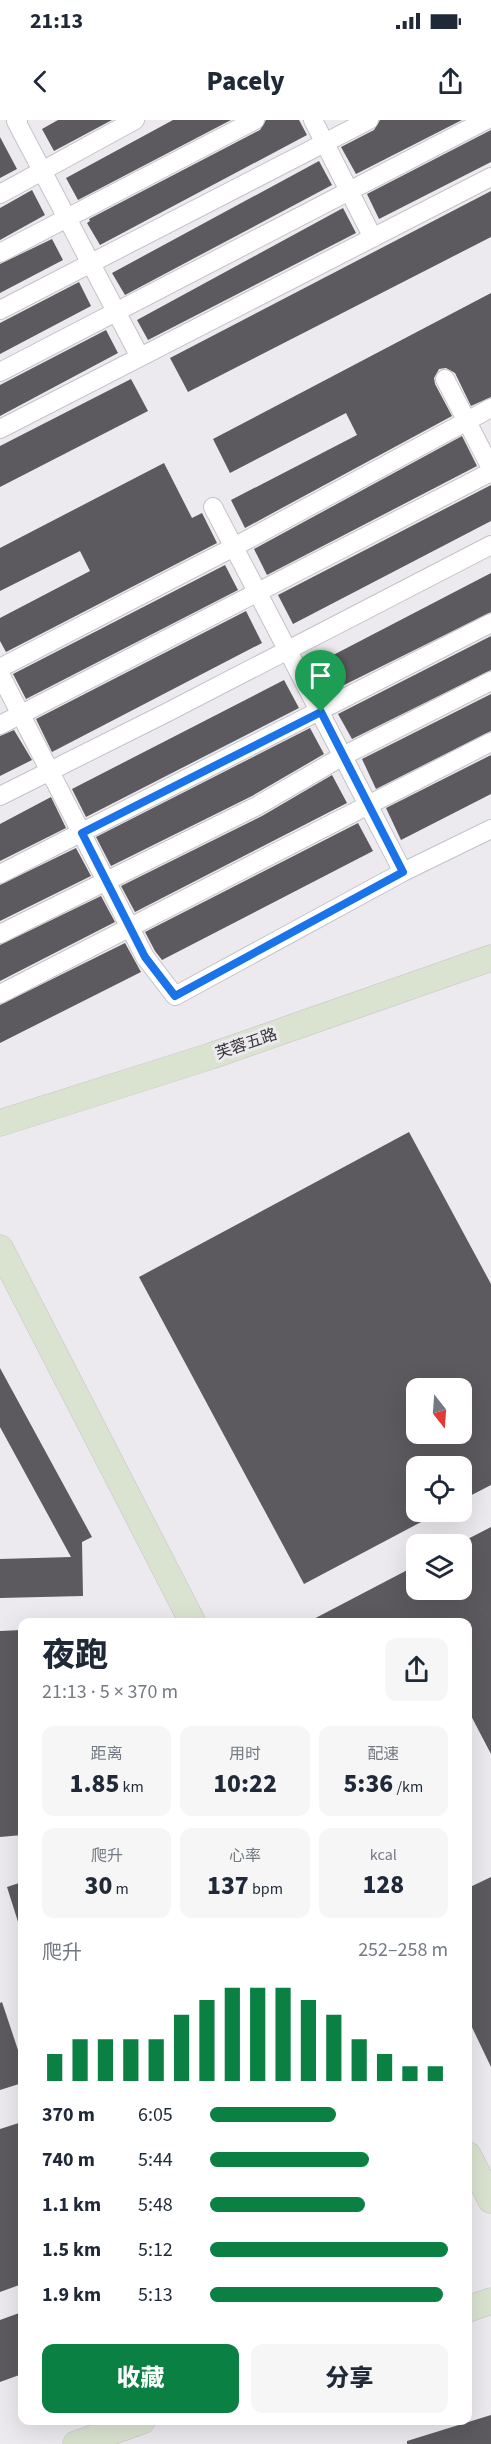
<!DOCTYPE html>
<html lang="zh">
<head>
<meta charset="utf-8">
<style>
	:root { --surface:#fff; --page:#f6f6f7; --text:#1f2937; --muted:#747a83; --accent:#0b8043 }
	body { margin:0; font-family:"Source Sans 3","Noto Sans SC",sans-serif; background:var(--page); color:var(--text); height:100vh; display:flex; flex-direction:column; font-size:22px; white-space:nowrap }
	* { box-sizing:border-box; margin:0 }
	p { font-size:20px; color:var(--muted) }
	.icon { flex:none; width:33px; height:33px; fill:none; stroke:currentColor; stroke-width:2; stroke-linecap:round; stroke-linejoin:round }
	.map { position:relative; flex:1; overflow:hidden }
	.sheet { position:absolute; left:18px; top:1498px; width:454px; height:807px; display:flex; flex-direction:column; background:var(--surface); border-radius:12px; box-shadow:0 6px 24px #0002 }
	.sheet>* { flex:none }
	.needle { width:39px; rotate:163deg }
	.tools { position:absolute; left:406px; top:1258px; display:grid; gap:12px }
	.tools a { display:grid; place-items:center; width:66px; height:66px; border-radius:12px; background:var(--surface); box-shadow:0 6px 24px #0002; font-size:30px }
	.pin { position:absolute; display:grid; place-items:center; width:51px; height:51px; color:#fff; margin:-62px -26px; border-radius:50% 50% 50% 0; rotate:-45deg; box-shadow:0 0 6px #0007 }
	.pin .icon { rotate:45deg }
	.round { display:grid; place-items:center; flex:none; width:63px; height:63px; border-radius:12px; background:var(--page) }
	.headline { display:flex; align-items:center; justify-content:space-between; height:102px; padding:0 24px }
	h1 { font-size:33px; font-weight:800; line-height:45px }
	.stats { display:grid; grid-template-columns:repeat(3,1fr); gap:9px; height:102px; padding:6px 24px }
	.stats div { display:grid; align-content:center; border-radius:12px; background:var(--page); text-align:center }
	.stats b { font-size:26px; font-weight:800 }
	.stats small { font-size:16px; font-weight:400 }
	.stats p { font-size:16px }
	.chart { height:168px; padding:12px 24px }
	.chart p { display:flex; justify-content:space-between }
	.chart svg { width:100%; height:108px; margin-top:6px; stroke:var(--accent); stroke-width:6 }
	.button { display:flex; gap:12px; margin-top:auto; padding:12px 24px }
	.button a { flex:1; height:69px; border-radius:12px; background:var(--accent); color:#fff; font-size:24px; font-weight:800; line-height:69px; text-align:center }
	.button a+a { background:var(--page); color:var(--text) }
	ul { padding:0 24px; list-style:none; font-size:20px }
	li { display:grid; grid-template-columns:96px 72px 1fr; align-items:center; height:45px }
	li i { height:15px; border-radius:8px; background:var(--accent) }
	.status { display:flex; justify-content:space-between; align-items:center; height:42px; padding:0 30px; background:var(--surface); direction:ltr }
	.status svg { height:16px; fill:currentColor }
	header { display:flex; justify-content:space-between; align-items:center; height:78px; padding:0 24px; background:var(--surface); font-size:27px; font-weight:800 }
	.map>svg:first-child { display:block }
</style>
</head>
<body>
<div class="status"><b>21:13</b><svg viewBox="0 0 49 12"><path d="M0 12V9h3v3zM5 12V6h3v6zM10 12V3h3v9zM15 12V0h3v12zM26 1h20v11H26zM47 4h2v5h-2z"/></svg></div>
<header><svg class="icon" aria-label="back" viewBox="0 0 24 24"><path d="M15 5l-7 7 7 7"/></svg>Pacely<svg class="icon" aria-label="share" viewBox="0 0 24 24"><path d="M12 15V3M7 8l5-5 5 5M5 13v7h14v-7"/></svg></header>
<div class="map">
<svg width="491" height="2324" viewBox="0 0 491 2324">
	<rect width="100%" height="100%" fill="#eceaee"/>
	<path fill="#5c5a5e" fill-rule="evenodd" d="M 58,0 L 112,0 L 54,31 L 42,9 Z
		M 173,0 L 231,0 L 78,80 L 66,58 Z
		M 266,0 L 299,0 L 307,15 L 100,125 L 87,103 L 90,101 L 89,99 L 260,10 Z
		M 380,0 L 462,0 L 356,54 L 341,27 L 374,10 Z
		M 491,10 L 491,42 L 379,99 L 367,74 Z
		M 0,17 L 17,49 L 0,58 Z
		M 319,41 L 332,65 L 125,175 L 112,153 Z
		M 32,70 L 45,95 L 0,120 L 0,88 Z
		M 491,71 L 491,117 L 188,272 L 170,238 Z
		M 343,88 L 356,113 L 148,220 L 137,200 Z
		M 52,119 L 63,140 L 0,173 L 0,144 Z
		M 79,162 L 91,186 L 0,234 L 0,203 Z
		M 491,173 L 491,277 L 471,286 L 455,253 L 446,248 L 439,249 L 434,258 L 435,264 L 452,296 L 245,408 L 231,380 L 357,315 L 346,293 L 230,353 L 213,319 Z
		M 106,210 L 118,233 L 0,296 L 0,265 Z
		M 131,259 L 148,291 L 0,367 L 0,326 Z
		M 462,316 L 477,346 L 267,455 L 254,429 Z
		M 164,343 L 192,398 L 202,393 L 217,423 L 6,532 L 0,521 L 0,498 L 90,451 L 80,431 L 0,471 L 0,428 Z
		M 491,365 L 491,401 L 293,504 L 278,475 Z
		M 225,445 L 238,470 L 26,579 L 13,554 Z
		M 491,453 L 491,492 L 328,573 L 314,545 Z
		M 246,491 L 262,523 L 52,632 L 36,599 Z
		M 491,516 L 491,550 L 352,619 L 338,594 Z
		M 284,560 L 299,588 L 86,697 L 72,669 Z
		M 491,574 L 491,611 L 376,669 L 362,639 Z
		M 310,608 L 324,634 L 252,676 L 111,746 L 96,717 Z
		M 14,610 L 32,640 L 0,656 L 0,616 Z
		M 491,635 L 491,674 L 401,720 L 386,688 Z
		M 332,655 L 347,683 L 135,792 L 121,766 L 262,696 Z
		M 51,677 L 66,708 L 0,741 L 0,704 Z
		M 358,703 L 373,731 L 162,840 L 155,831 L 145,812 Z
		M 76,728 L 91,756 L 0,801 L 0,765 Z
		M 101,776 L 115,802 L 0,861 L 0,825 Z
		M 125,823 L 141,852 L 0,923 L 0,885 Z
		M 409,1012 L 491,1164 L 491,1365 L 462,1380 L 462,1347 L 417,1347 L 417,1392 L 440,1392 L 304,1464 L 139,1157 ZM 417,1269 L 462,1269 L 462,1314 L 417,1314 Z
		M 0,1248 L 92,1417 L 82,1422 L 83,1476 L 0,1478 L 0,1439 L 71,1437 L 0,1307 Z
		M 491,1407 L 491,1634 L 468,1590 L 468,1503 L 306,1503 L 417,1445 L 417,1470 L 462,1470 L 462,1422 Z
		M 22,1510 L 22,1715 L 0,1717 L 0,1511 Z
		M 491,1757 L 491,1947 L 468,1899 L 468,1768 Z
		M 22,1762 L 22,1807 L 20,1808 L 7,1767 Z
		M 2,1882 L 22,1942 L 22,1963 L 0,1970 L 0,1883 Z
		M 22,2002 L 22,2164 L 0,2172 L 0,2009 Z
		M 22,2192 L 22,2254 L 0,2262 L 0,2200 Z
		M 491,2295 L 491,2324 L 407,2324 L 407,2321 Z"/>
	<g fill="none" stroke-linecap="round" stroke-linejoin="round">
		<defs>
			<path id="street" d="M 18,0 L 16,1 L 140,237
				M 313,0 L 373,118
				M 0,74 L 135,0
				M 0,133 L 255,0
				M 0,190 L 369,0
				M 0,252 L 486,0
				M 445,259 L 491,348
				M 0,309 L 491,57
				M 213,387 L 403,752
				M 0,548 L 234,427 L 491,288
				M 0,554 L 145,837 L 175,876 L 403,752 L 491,709
				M 0,605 L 491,352
				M 0,676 L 166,593 L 491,425
				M 0,754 L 491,503
				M 0,814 L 257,686 L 343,636 L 491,561
				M 0,874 L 491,622"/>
			<path id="secondary" d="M 0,1003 L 211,936 L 491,838
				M 0,1128 L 193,1503
				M 468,2035 L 491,2080
				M 468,2189 L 491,2181
				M 76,2324 L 142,2301"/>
		</defs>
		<use href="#street" stroke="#c5c2c7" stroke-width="20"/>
		<use href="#secondary" stroke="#c5c2c7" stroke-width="27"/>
		<use href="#street" stroke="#fff" stroke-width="18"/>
		<use href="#secondary" stroke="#dae3d0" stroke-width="26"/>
	</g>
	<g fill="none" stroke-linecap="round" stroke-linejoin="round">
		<defs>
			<path id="route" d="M 321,592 L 403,752 L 175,876 L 145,837 L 82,713 Z"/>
		</defs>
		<use href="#route" stroke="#fff" stroke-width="12"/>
		<use href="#route" stroke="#1a73e8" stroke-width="8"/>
	</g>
	<g text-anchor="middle" stroke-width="6" stroke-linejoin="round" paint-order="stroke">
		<g font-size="16" fill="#373638" stroke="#eceaee">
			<text transform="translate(246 923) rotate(-19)" y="6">芙蓉五路</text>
		</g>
	</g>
</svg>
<div class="tools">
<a><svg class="needle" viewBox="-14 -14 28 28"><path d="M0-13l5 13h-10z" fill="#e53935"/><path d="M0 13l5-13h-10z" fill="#747a83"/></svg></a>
<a><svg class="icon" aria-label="locate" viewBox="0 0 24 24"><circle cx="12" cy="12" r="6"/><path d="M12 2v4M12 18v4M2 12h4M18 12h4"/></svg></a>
<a><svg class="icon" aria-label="layers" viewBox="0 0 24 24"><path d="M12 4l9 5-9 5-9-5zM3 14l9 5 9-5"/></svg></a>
</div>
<div class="pin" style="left:321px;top:592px;background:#1e9e55"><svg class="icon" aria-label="arrive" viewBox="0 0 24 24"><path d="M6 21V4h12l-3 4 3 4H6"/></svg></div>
<section class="sheet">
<div class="headline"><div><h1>夜跑</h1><p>21:13 · 5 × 370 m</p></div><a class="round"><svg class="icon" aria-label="share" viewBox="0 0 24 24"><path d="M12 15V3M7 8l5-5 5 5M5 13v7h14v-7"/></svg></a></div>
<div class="stats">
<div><p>距离</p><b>1.85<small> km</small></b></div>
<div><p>用时</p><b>10:22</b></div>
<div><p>配速</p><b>5:36<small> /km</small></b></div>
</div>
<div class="stats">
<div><p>爬升</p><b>30<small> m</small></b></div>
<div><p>心率</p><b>137<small> bpm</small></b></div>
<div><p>kcal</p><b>128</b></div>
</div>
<div class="chart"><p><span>爬升</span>252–258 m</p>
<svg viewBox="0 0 160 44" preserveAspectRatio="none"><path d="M5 44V33M15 44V27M25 44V27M35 44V27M45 44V27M55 44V17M65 44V11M75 44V6M85 44V6M95 44V6M105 44V11M115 44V17M125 44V27M135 44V33M145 44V38M155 44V38"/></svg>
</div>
<ul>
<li><b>370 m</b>6:05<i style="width:53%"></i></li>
<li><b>740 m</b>5:44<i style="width:67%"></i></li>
<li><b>1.1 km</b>5:48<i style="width:65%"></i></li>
<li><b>1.5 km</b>5:12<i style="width:100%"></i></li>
<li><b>1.9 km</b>5:13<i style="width:98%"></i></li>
</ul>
<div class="button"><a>收藏</a><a>分享</a></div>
</section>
</div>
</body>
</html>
